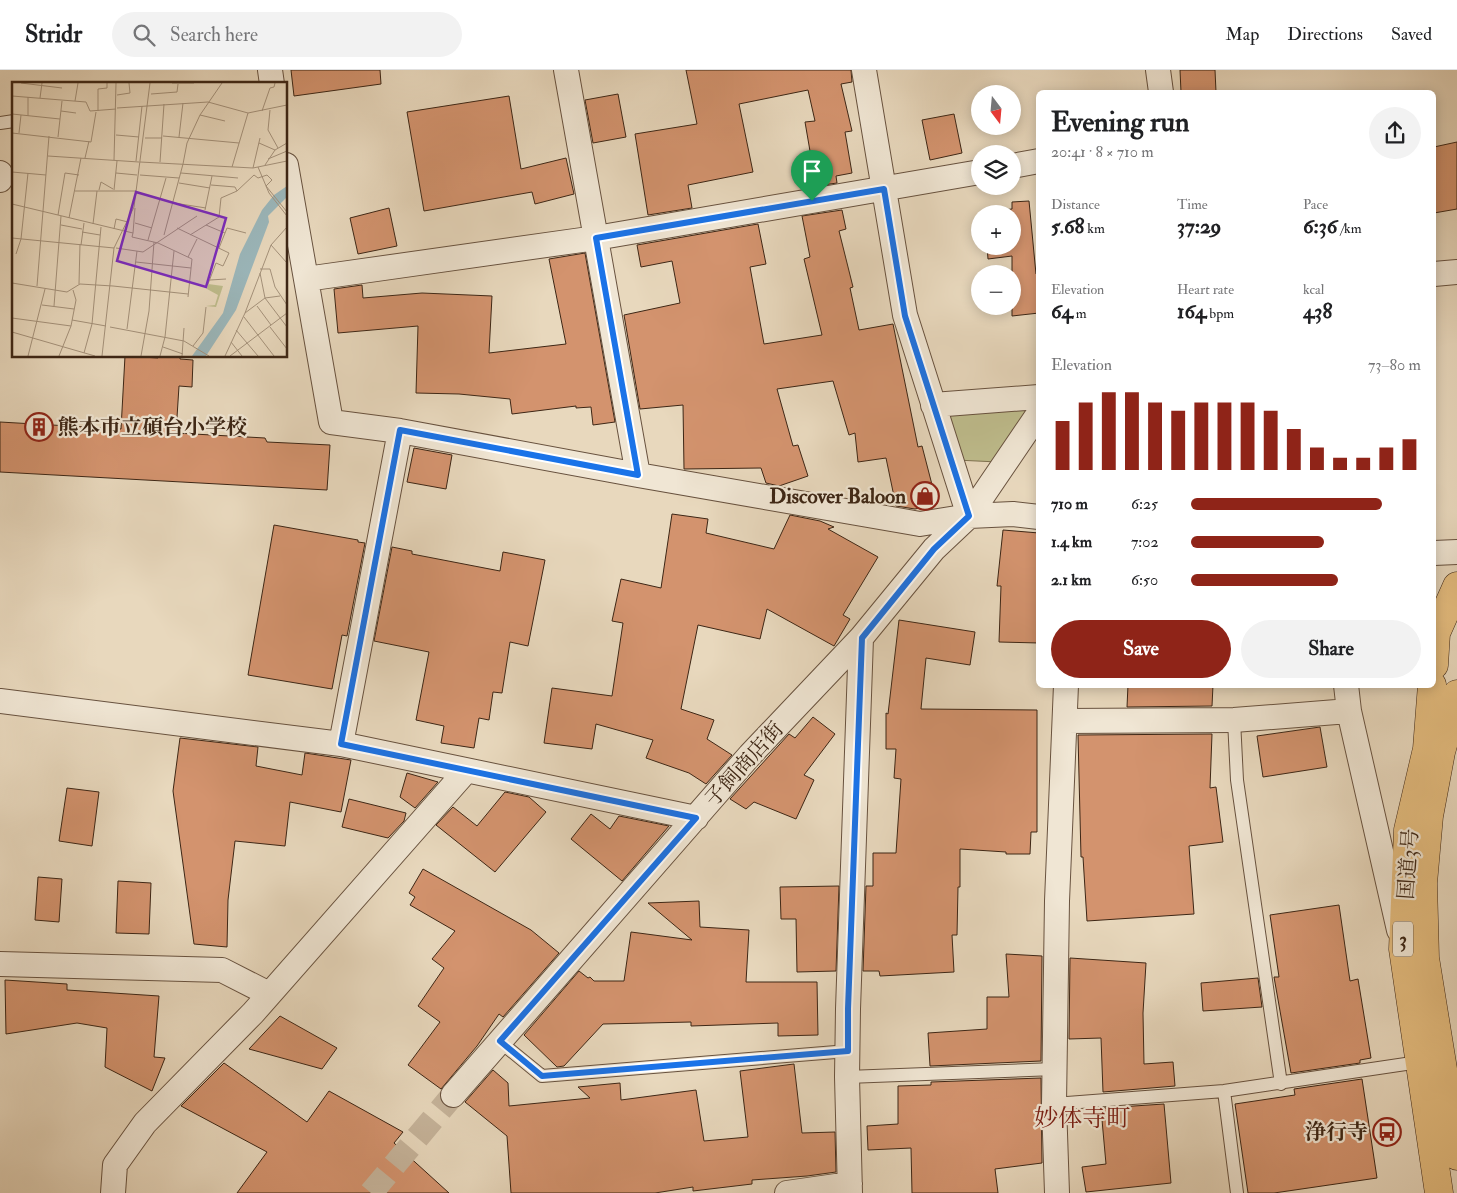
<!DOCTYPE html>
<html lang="en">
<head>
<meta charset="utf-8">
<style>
	:root { --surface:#fff; --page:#f2f2f2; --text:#202124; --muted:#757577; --line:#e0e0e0; --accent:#8f2418 }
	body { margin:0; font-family:"IM FELL Double Pica","Noto Serif JP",serif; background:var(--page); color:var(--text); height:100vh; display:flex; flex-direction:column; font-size:19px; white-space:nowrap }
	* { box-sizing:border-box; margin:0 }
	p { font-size:16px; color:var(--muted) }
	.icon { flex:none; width:28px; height:28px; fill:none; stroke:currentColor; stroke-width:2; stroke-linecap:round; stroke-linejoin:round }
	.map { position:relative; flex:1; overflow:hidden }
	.details { position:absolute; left:1036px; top:20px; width:400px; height:598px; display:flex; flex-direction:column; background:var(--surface); border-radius:8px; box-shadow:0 2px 12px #0003 }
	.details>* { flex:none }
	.needle { width:32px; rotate:164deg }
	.buttons { position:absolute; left:971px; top:15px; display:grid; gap:10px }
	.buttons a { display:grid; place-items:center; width:50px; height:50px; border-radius:50%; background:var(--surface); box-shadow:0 2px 12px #0003; font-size:25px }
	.pin { position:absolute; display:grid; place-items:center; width:42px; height:42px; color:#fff; margin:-51px -21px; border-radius:50% 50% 50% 0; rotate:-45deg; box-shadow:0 0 5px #0007 }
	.pin .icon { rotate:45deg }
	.round { display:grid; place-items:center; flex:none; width:52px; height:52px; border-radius:26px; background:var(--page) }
	.head { display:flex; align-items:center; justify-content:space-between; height:85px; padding:0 15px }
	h1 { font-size:28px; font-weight:700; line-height:38px }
	.figures { display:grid; grid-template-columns:repeat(3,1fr); gap:8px; height:85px; padding:5px 15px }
	.figures div { display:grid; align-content:center }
	.figures b { font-size:21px; font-weight:700 }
	.figures small { font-size:14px; font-weight:400 }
	.figures p { font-size:14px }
	.chart { height:140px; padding:10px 15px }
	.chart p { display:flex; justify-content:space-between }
	.chart svg { width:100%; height:90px; margin-top:5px; stroke:var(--accent); stroke-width:6 }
	.action { display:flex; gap:10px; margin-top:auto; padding:10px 15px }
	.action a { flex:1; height:58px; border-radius:30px; background:var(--accent); color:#fff; font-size:20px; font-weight:700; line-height:58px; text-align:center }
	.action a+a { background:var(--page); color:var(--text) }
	ul { padding:0 15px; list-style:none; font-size:16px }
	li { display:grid; grid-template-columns:80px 60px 1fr; align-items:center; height:38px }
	li i { height:12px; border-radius:6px; background:var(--accent) }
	header { display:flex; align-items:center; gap:30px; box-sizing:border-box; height:70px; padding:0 25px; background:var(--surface); border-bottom:1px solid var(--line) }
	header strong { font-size:24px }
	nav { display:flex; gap:28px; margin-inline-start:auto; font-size:18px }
	.search { width:350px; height:45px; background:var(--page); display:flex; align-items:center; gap:12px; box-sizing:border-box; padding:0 18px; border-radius:28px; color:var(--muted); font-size:19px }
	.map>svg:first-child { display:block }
</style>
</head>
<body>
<header>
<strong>Stridr</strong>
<div class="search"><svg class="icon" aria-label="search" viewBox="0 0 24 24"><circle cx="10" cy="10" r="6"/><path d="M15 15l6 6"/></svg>Search here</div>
<nav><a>Map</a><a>Directions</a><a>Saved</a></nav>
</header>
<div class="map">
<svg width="1457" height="1123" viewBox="0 0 1457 1123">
	<rect width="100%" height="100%" fill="#e8d8bd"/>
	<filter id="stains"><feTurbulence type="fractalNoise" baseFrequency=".004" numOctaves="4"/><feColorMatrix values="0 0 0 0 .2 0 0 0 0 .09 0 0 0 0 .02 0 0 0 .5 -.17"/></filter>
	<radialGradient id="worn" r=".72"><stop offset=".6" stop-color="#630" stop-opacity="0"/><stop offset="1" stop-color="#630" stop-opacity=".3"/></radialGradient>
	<path fill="#bebc8c" stroke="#7e7150" d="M 1031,336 L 998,392 L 956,390 L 941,343 Z"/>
	<path fill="#d3936e" stroke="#3d2615" d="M 291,0 L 380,0 L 381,14 L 294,26 Z
		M 686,0 L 851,0 L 852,12 L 841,14 L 852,61 L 845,62 L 852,103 L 836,106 L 837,113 L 816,116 L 805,52 L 815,51 L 808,20 L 739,34 L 753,102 L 688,115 L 692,138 L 648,145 L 635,64 L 697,54 Z
		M 1180,0 L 1215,0 L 1216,22 L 1181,22 Z
		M 618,24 L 626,67 L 593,73 L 585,30 Z
		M 509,26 L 521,99 L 566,88 L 574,124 L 535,134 L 532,122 L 424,141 L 407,42 Z
		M 954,44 L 962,83 L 930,90 L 922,50 Z
		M 1457,72 L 1457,139 L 1434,143 L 1434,77 Z
		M 1029,131 L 1036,204 L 1039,203 L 1039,243 L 1012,246 L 1012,186 L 988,189 L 987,176 L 1012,176 L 1012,144 L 984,144 L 983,142 L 1012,139 L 1012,132 Z
		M 389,138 L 397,176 L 358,184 L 350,148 Z
		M 842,140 L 846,159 L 839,161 L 853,217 L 850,218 L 859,260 L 893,254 L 918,377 L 922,376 L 937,434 L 915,439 L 896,436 L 886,388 L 858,392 L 855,363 L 849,365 L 833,311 L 777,319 L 793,376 L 798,375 L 808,406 L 779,416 L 766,413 L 761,398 L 684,399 L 683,335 L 640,339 L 624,245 L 680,233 L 672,191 L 641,197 L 637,175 L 758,154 L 766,194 L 750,197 L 764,274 L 822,265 L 804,189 L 810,187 L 802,146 Z
		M 585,183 L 615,352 L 593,355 L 591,337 L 576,338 L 576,336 L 512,344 L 510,329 L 459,324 L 416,323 L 418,256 L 338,263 L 334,219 L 362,215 L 363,228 L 422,223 L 492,226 L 489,283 L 566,274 L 549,189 Z
		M 125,286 L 158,288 L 158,286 L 180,286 L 180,289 L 193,290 L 192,317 L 179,316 L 176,363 L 265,368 L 267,372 L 330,375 L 327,420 L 0,402 L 0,352 L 121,359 Z
		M 414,378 L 452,385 L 446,419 L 407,412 Z
		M 672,444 L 708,449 L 706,463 L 774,479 L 790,445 L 820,451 L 834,457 L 828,459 L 878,487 L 843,545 L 850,549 L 834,576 L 767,539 L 760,569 L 698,555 L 681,639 L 714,650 L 707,669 L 732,685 L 706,714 L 689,703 L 646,688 L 653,670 L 596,654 L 592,679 L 544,673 L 552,618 L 612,626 L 623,553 L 612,551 L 621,509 L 661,518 Z
		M 274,455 L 358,470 L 358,472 L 365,473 L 347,566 L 342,565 L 332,619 L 248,605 Z
		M 1003,460 L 1039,463 L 1039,573 L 999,572 L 1001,516 L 997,516 Z
		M 392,477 L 412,481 L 412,484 L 500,501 L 503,482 L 545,490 L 528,576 L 510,572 L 502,623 L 493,622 L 489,650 L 479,648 L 474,678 L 441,673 L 444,656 L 416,650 L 429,582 L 374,571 Z
		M 899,550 L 975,562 L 970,595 L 926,588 L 921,639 L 1037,640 L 1037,762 L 1031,762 L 1030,784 L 1006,784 L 1006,782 L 960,779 L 960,817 L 958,817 L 957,865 L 952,865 L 954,902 L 880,906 L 879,901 L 863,901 L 866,816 L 873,816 L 873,783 L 896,783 L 901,709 L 894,708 L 896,679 L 886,679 L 886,643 L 888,644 Z
		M 1128,615 L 1213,615 L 1212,636 L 1127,637 Z
		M 813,647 L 835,664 L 804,705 L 814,710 L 796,749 L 754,732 L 746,739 L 730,729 L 789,664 L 795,668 Z
		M 1320,657 L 1327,697 L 1263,707 L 1257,666 Z
		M 1212,664 L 1210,718 L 1216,717 L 1223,772 L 1189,776 L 1194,844 L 1087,851 L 1083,787 L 1081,787 L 1078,665 Z
		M 180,668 L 258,677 L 256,696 L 302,705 L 305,683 L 351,690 L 341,742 L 290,732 L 285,776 L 235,771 L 228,830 L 227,877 L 194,874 L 173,721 Z
		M 407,703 L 438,712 L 415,738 L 400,727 Z
		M 67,718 L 99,722 L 92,776 L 59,771 Z
		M 505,722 L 529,727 L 546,742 L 495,802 L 436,755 L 453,737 L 477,756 Z
		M 349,729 L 406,743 L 404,751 L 388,768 L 342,757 Z
		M 591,744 L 610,759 L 619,746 L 669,756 L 622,811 L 571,769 Z
		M 423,799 L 531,860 L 559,883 L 503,947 L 499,944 L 477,976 L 441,1019 L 408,995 L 440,952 L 418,936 L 444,898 L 432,889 L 455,861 L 410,835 L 415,827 L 409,823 Z
		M 38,807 L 62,809 L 59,852 L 35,850 Z
		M 118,811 L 151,813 L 149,864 L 116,863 Z
		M 839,816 L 836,901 L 797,902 L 796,849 L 781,849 L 780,817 Z
		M 699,831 L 700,857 L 749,860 L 746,912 L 817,912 L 818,965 L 778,966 L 778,953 L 691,956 L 691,952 L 603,954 L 564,996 L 557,997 L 524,965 L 579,901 L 588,908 L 590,907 L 594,911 L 624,911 L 631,862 L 692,870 L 648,833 Z
		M 1339,835 L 1350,911 L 1358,909 L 1371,988 L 1360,990 L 1360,993 L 1291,1003 L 1274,907 L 1279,907 L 1270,845 Z
		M 1006,884 L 1042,886 L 1041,991 L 930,996 L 928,963 L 987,959 L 987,927 L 1009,927 Z
		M 1070,888 L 1146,893 L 1143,943 L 1144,994 L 1173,992 L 1175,1016 L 1103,1022 L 1101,968 L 1069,969 Z
		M 1258,908 L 1262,937 L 1203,941 L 1201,913 Z
		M 5,910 L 67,914 L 67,920 L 159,926 L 154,987 L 165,988 L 152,1021 L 105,997 L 107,958 L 77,953 L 6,964 Z
		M 280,946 L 337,978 L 322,999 L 249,979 Z
		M 224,993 L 307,1052 L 329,1021 L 403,1062 L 394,1073 L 449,1123 L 237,1123 L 267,1082 L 181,1036 Z
		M 794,994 L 802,1063 L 835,1062 L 836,1102 L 807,1106 L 752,1110 L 752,1114 L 693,1121 L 693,1117 L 655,1123 L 511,1123 L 507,1066 L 465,1032 L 493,1000 L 508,1013 L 509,1036 L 590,1028 L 578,1017 L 620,1013 L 621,1030 L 696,1020 L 704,1071 L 748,1067 L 740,1001 Z
		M 1041,1008 L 1042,1093 L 995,1099 L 998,1123 L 912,1123 L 911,1078 L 868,1080 L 867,1056 L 898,1054 L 898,1016 L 931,1015 L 931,1012 Z
		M 1362,1009 L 1377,1108 L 1274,1123 L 1248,1123 L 1235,1034 L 1295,1025 L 1294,1019 Z
		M 1164,1034 L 1171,1113 L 1086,1122 L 1082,1097 L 1106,1094 L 1102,1050 L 1104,1050 L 1104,1038 Z"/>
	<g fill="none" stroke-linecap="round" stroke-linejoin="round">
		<path stroke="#c6b49b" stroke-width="24" stroke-dasharray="24 12" stroke-linecap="butt" d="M 371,1123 L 453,1025"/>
		<defs>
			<path id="lane" d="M 0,53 L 14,51
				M 1234,650 L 1237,710 L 1281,1014
				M 499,971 L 542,1006 L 848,981
				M 847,1007 L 1055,999
				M 1224,1021 L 1237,1123
				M 1054,1034 L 1224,1021 L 1419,992"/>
			<path id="street" d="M 270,0 L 272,14
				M 566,0 L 638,405
				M 864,0 L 905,245 L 969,446
				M 1158,0 L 1161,22
				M 286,95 L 331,352 L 400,361 L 638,405 L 920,454 L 969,446 L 1013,444 L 1039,447
				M 1012,96 L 1039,91
				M 0,103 L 0,110
				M 1434,204 L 1457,202
				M 306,209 L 596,168 L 980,102
				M 933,335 L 1039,327
				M 1434,483 L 1457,482
				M 1346,615 L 1349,641 L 1399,860
				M 0,631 L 341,674 L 696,748
				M 1065,651 L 1234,650 L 1349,641
				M 341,674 L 400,361
				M 0,894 L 222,900 L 269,924
				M 453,1025 L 750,685 L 861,568 L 934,479 L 969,446 L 1039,343
				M 113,1123 L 115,1095 L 145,1053 L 253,943 L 466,701
				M 787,1123 L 850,1114
				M 850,1123 L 847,1007 L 848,939 L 861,568
				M 1057,1123 L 1054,1034 L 1057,831 L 1066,615"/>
			<path id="highway" d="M 1434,595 L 1436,563 L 1457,516
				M 1432,615 L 1427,679 L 1408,760 L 1403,879 L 1439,1123
				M 1457,624 L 1441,682 L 1429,746 L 1423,813 L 1425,888 L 1457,1086"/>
		</defs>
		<use href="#lane" stroke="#68523f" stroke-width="14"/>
		<use href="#street" stroke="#68523f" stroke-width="26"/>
		<use href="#highway" stroke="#3d2615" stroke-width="29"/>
		<use href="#lane" stroke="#f0e6d4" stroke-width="12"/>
		<use href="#street" stroke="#f0e6d4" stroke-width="24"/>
		<use href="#highway" stroke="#e4bc7e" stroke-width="28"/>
	</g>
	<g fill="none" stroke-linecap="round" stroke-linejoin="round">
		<defs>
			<path id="route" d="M 884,119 L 905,246 L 969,446 L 934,479 L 862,568 L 848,939 L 848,981 L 542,1006 L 500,971 L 696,748 L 341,674 L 400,360 L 638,405 L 596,168 Z"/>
		</defs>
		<use href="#route" stroke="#fff" stroke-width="10"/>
		<use href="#route" stroke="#1a73e8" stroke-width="6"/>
	</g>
	<defs>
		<symbol id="building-ring" viewBox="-11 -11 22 22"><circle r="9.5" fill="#f0e6d4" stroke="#8f2418" stroke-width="1.5"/><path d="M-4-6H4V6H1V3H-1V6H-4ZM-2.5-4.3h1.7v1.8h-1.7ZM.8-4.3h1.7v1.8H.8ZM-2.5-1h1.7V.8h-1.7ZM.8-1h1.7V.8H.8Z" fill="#8f2418"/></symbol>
		<symbol id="shop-ring" viewBox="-11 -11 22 22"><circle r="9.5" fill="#f0e6d4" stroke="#8f2418" stroke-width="1.5"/><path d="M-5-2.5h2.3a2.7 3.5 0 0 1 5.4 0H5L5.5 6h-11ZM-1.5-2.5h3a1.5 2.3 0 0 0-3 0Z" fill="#8f2418"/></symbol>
		<symbol id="bus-ring" viewBox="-11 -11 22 22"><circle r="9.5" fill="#f0e6d4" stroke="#8f2418" stroke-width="1.5"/><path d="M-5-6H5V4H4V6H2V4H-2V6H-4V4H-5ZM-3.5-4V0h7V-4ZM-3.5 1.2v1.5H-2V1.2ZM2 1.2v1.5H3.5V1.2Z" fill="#8f2418"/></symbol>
	</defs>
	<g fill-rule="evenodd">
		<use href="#building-ring" x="23" y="341" width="32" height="32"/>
		<use href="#shop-ring" x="909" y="410" width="32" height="32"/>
		<use href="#bus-ring" x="1371" y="1046" width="32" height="32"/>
	</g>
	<g text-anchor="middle" stroke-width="4.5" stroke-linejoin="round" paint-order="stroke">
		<rect fill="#f0e6d4" stroke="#73604e" stroke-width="1" x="1393" y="851.5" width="20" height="35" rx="4"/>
		<g font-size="20" font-weight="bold" fill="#3d2615">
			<text x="1403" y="876">3</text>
		</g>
		<g font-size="21" font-weight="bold" fill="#3d2615" stroke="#f0e6d4" text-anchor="end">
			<text x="58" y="364" text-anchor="start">熊本市立碩台小学校</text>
			<text x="906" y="433">Discover Baloon</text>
			<text x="1368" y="1069">浄行寺</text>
		</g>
		<g font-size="21" fill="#3d2615" stroke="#f0e6d4">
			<text transform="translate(744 694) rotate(-48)" y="7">子飼商店街</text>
			<text transform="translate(1408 794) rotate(-86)" y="7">国道3号</text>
		</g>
		<g font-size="24" fill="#7a1f14" stroke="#f0e6d4">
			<text x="1082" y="1056">妙体寺町</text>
		</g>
	</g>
	<g transform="translate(12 12)">
		<rect width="275" height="275" fill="#e8d8bd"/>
		<path d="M 196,202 L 211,204 L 204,225 L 194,224 L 203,223 L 206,213 L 195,207 Z" fill="#bebc8c"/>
		<path d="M 275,104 L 275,115 L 256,134 L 257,140 L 224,228 L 194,274 L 180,274 L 211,231 L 228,172 L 250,128 L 262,113 Z" fill="#9bb7bb"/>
		<path fill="none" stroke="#a4917a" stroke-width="1" d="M 9,1 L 50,6M 160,1 L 182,1M 139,12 L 165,10 L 166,2M 105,13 L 118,11 L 117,1M 0,14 L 74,20 L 78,29 L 104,27M 16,15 L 16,34M 28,16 L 30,1M 63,19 L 66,1M 105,26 L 196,20 L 236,31 L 275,23M 258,28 L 256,48 L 266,66M 49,29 L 64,31M 86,29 L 86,7 L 95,6 L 95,1M 250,29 L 258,6 L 262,5 L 263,1M 0,32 L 48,37M 188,33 L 213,39M 0,51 L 79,60 L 84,30M 7,51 L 9,33M 104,53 L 127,55M 151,54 L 227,61M 46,55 L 50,19M 167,55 L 171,21M 133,56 L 150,56M 247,61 L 263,68M 0,63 L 0,82M 36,74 L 127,80M 73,76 L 77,59M 256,77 L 275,69M 102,78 L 104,1M 124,79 L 130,24M 128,80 L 241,86 L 275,79M 148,80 L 152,22M 171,82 L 175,61 L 188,33 L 210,1M 253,83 L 263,68 L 275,61M 220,85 L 236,31M 246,85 L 257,111 L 275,134M 241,86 L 248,56M 0,90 L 34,93M 104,91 L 125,93M 169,91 L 226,96M 128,93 L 167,96M 167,101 L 198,106M 199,103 L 223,105 L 225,109M 87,108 L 89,100 L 101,107M 102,108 L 105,79M 63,109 L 124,109M 162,121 L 194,126M 0,122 L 121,151 L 120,155 L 146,161 L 180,177 L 176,215M 193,128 L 200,94M 46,133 L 53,91 L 67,93M 57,136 L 69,76M 123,141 L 140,146M 81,142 L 85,109M 49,143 L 70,147M 194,143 L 213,151M 165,146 L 217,171 L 211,184 L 204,181 L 196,202M 102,147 L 104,137 L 116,140M 70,150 L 88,153M 121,151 L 123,126M 152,153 L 171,82M 178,153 L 207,135 L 209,116 L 225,109 L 242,93 L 246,96 L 255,93 L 260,98 L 254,104 L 275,130M 0,156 L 102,166M 136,158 L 154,96M 69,163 L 72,141M 259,163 L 275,181M 104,166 L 131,170 L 185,134M 207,166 L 215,146 L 234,151M 4,172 L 9,157 L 16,91M 176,175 L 185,157M 124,180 L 179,186M 248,187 L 258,187 L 263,205 L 275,223M 248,191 L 253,216 L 275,245M 198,198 L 214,197M 0,201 L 55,210 L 68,202 L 101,204M 67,202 L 68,162M 25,204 L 37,54M 101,204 L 176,212M 30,223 L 62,227M 42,224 L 49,134M 245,224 L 259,243M 233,231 L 259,163 L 275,145M 232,235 L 262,274M 0,236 L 59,244M 60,238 L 94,244M 98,245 L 172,259 L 197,274M 258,245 L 275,267M 115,247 L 125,169M 224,248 L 246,274M 0,250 L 83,274M 219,260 L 230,274M 181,264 L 191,251 L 194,225M 151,265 L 171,272M 72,271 L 80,242 L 89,145M 16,274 L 33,207M 47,274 L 59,244 L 64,218 L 61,208M 90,274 L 102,166 L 122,125 L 138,1M 129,274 L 137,229 L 142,160M 148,274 L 153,255 L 162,169M 170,274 L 172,246M 213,274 L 233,231 L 253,216 L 268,214M 218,274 L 275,231"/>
		<path fill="#7b2cbf" fill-opacity="0.15" stroke="#7b2cbf" stroke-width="2.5" d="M 124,110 L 214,136 L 194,205 L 105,179 Z"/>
		<rect width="275" height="275" fill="none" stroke="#3d2615" stroke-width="2.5"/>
	</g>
	<rect width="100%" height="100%" filter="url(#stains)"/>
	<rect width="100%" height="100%" fill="url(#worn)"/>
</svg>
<div class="buttons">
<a><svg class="needle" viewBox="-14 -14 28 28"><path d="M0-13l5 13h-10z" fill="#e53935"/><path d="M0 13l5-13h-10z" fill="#757577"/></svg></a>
<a><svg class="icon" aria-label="layers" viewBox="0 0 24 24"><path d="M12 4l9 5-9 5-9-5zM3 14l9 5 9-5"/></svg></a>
<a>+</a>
<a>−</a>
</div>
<div class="pin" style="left:812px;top:131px;background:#1e9e55"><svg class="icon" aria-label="arrive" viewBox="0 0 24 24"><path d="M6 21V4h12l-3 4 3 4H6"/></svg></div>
<section class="details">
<div class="head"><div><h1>Evening run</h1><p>20:41 · 8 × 710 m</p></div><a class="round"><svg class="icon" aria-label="share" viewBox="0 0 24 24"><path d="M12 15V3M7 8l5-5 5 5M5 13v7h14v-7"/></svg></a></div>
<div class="figures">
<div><p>Distance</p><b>5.68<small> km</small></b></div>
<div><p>Time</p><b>37:29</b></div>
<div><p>Pace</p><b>6:36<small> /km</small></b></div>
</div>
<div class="figures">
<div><p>Elevation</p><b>64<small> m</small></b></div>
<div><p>Heart rate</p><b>164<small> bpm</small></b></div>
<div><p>kcal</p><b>438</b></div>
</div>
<div class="chart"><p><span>Elevation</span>73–80 m</p>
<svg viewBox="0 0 160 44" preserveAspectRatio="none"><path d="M5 44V20M15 44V11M25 44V6M35 44V6M45 44V11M55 44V15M65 44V11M75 44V11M85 44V11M95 44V15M105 44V24M115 44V33M125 44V38M135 44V38M145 44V33M155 44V29"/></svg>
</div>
<ul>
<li><b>710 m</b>6:25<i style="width:83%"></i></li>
<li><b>1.4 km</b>7:02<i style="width:58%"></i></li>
<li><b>2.1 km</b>6:50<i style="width:64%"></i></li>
</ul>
<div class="action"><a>Save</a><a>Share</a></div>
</section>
</div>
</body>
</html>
